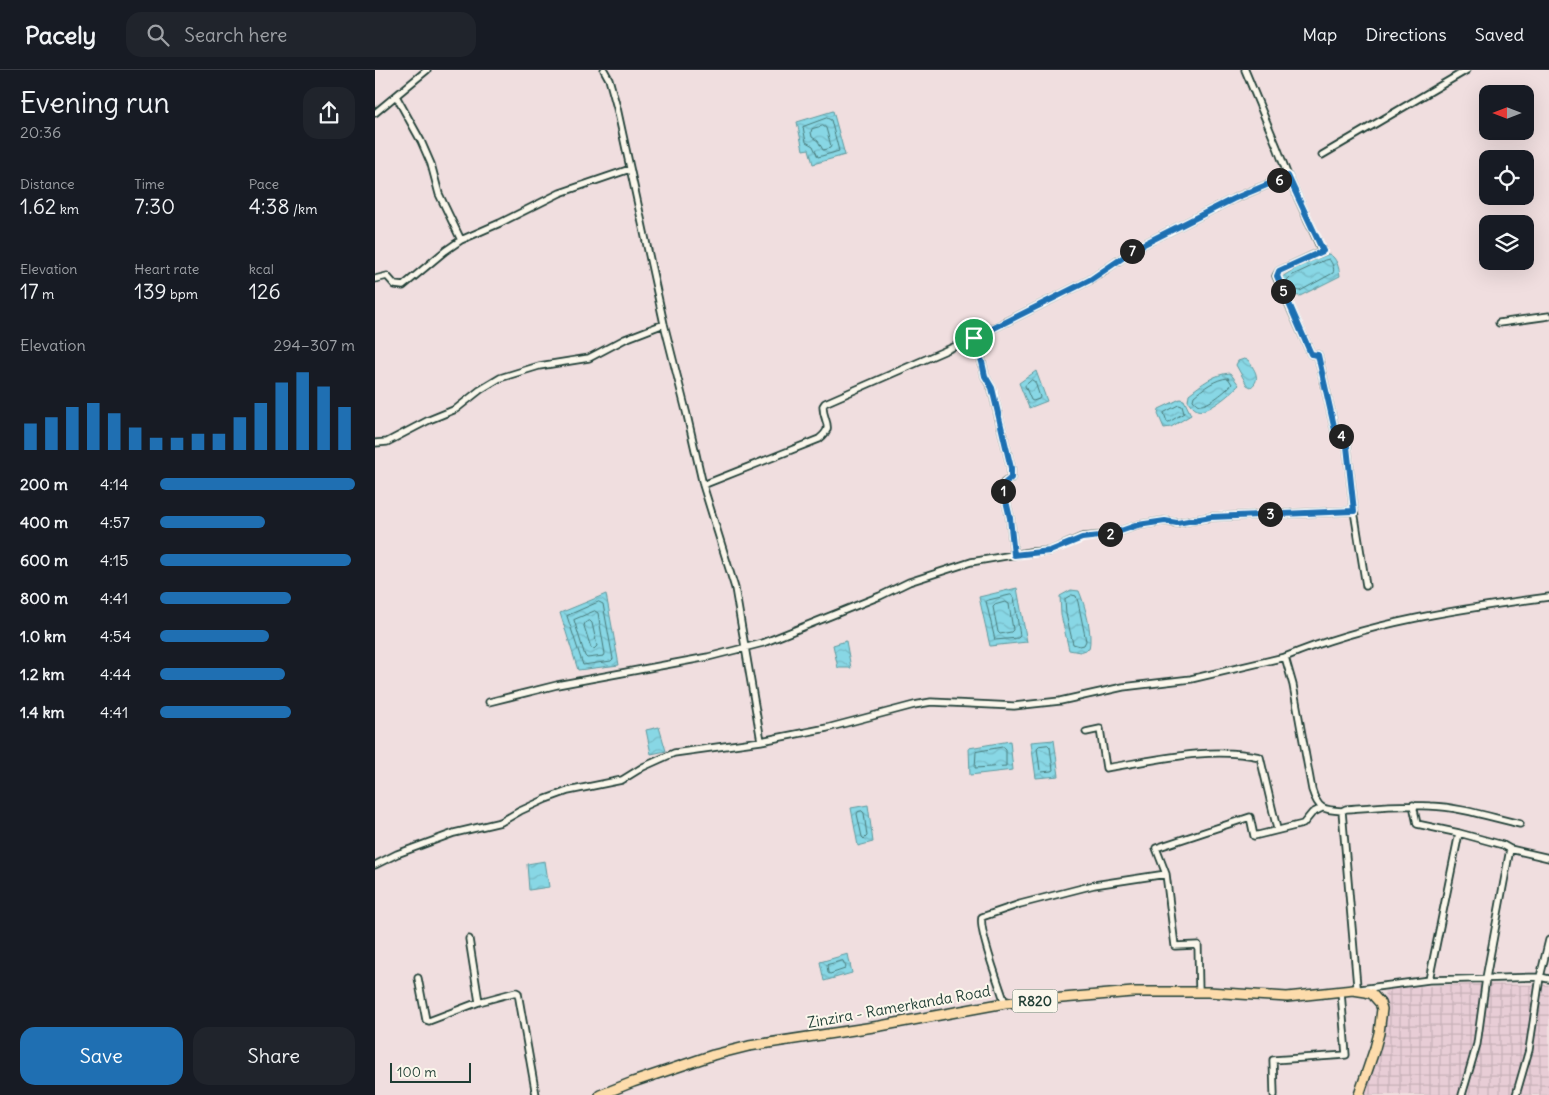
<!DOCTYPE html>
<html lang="en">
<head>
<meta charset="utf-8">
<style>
	:root { --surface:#171b24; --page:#20242c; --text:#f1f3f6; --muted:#9ea1a6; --line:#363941; --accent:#1f6fb2 }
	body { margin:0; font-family:Delius,sans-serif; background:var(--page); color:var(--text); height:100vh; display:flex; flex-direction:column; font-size:19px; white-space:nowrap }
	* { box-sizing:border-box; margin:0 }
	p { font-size:16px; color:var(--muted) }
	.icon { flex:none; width:28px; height:28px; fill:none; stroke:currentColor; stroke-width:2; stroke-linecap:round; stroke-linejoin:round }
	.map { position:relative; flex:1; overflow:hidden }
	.sheet { display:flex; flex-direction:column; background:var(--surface); width:375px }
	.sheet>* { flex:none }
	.needle { width:32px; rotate:270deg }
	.fabs { position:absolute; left:1104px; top:15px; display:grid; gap:10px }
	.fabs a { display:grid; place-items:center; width:55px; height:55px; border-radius:10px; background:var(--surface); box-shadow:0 5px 20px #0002; font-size:25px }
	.scale { position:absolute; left:15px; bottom:12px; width:81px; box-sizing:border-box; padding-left:5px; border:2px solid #1f3d34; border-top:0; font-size:14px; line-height:18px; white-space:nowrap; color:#1f3d34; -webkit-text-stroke:4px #fbf7ec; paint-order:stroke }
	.pin { position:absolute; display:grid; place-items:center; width:42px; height:42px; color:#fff; margin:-21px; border:2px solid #fff; border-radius:50%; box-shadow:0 1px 5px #0007 }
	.km { position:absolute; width:25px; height:25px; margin:-12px; border-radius:50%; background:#222; color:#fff; font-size:14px; line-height:25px; text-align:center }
	.round { display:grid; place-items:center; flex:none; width:52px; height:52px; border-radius:15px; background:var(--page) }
	.headline { display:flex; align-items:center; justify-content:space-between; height:85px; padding:0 20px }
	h1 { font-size:28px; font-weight:600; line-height:38px }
	.stats { display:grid; grid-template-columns:repeat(3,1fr); gap:8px; height:85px; padding:5px 20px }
	.stats div { display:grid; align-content:center }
	.stats b { font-size:21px; font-weight:600 }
	.stats small { font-size:14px; font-weight:400 }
	.stats p { font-size:14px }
	.chart { height:140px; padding:10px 20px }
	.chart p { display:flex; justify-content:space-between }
	.chart svg { width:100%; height:90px; margin-top:5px; stroke:var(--accent); stroke-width:6 }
	.primary-button { display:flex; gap:10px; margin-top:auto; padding:10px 20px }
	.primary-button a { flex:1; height:58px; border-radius:15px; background:var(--accent); color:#fff; font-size:20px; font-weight:600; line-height:58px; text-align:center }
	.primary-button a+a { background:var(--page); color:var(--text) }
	ul { padding:0 20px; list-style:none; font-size:16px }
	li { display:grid; grid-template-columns:80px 60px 1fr; align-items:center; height:38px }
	li i { height:12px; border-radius:6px; background:var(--accent) }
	header { display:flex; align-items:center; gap:30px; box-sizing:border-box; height:70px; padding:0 25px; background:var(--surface); border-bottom:1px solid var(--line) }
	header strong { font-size:24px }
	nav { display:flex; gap:28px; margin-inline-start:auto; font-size:18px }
	.search { width:350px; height:45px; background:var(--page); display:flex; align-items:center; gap:12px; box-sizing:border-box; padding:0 18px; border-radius:15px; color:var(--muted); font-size:19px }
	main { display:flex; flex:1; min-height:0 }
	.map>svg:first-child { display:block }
</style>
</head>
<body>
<header>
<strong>Pacely</strong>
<div class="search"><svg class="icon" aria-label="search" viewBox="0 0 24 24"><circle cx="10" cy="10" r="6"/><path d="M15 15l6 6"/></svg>Search here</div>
<nav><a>Map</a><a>Directions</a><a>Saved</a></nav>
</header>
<main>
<section class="sheet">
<div class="headline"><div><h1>Evening run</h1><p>20:36</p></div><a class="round"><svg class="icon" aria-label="share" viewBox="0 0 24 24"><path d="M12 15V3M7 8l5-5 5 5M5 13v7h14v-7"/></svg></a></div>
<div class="stats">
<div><p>Distance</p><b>1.62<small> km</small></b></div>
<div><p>Time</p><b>7:30</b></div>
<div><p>Pace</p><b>4:38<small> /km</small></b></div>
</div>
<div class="stats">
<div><p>Elevation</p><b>17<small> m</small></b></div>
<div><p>Heart rate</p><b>139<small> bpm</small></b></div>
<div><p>kcal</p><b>126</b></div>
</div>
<div class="chart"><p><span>Elevation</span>294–307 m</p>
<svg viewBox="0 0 160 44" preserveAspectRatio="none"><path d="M5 44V31M15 44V28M25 44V23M35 44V21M45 44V26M55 44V33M65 44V38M75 44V38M85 44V36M95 44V36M105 44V28M115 44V21M125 44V11M135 44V6M145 44V13M155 44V23"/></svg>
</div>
<ul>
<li><b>200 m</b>4:14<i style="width:100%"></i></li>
<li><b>400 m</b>4:57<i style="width:54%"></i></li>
<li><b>600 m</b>4:15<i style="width:98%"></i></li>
<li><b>800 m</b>4:41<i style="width:67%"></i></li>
<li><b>1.0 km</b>4:54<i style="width:56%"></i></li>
<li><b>1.2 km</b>4:44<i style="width:64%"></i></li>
<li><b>1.4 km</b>4:41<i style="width:67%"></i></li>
</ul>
<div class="primary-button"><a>Save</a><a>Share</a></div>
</section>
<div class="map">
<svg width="1174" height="1025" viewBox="0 0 1174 1025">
	<defs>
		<pattern id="industrial-grid" width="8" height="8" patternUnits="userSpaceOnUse" patternTransform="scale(1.25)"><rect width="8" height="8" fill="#e8cdd6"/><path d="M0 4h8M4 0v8" fill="none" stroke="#c7b1b8"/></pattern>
		<pattern id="water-waves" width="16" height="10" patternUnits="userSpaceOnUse" patternTransform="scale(1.25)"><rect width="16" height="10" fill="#88d7e5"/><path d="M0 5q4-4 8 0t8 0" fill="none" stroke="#75b9c5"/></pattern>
	</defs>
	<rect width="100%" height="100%" fill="#f0dedf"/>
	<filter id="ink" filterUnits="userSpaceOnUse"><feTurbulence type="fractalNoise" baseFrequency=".02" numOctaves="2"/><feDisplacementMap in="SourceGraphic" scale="10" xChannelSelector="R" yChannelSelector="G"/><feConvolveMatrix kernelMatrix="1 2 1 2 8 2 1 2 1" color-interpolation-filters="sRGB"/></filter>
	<g filter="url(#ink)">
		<path fill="url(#industrial-grid)" d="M 1102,914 L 1174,915 L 1174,1025 L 988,1025 L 1005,979 L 1010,918 Z"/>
		<path fill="url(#water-waves)" stroke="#5e999e" d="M 458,41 L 470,85 L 438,94 L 434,79 L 428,80 L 422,52 Z
			M 954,184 C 962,188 964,198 965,206 L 925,226 L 914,225 L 907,211 L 907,207 L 922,197 Z
			M 869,289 L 873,290 C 879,299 887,309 876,317 L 872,315 L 861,295 L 863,291 Z
			M 661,301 L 672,331 L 654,338 L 644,313 Z
			M 855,303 L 864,315 C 856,323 833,344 822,340 C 818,338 815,334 813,331 L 814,324 C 827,314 839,304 855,303 Z
			M 805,329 L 809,330 L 816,345 L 796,357 L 789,358 L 783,344 L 784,339 Z
			M 642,518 L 652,572 L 615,576 L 604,527 Z
			M 696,520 L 704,521 C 710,535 718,564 714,579 L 705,582 L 694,580 L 686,545 L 685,526 Z
			M 231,524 L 244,595 L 203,600 L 185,543 Z
			M 471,571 L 476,598 L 463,598 L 458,575 Z
			M 284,657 L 291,681 L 276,684 L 271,660 Z
			M 679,670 L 684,706 L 661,708 L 656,672 Z
			M 635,671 L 638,700 L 595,705 L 594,678 Z
			M 493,735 L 498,772 L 483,776 L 476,738 Z
			M 170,791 L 174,817 L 154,820 L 152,794 Z
			M 473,884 L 477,903 L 449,911 L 445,892 Z"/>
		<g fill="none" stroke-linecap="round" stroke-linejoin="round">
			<path stroke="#497b7b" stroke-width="1" d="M 452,48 L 456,50 L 464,81 L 443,87 L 438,76 L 431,72 L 428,57 Z
				M 448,56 L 451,58 L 456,76 L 455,78 L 448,80 L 443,71 L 437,67 L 436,62 L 437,59 Z
				M 950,190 L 954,189 C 957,193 960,199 958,203 L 925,221 L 916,219 L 912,210 L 916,206 Z
				M 853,308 L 857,314 C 852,320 833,336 825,335 C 822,335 820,332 818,330 L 819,326 C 829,318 840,309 853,308 Z
				M 657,310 L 660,312 L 665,327 L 664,329 L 658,331 L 656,330 L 650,316 Z
				M 804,335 L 807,336 L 809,343 L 794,352 L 792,352 L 789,343 Z
				M 636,525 L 639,527 L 645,566 L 643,568 L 620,570 L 611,531 Z
				M 697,525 L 701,526 L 703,532 L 711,571 L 709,575 L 705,576 L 698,574 L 691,544 L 690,529 Z
				M 224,532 L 228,534 L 238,589 L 236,591 L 208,595 L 192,546 Z
				M 631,532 L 634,534 L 638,560 L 636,562 L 625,564 L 623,562 L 618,537 L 620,535 Z
				M 220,541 L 223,543 L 230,584 L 229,586 L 212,588 L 210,586 L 199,550 Z
				M 215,551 L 217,553 L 222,576 L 219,579 L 216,578 L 209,556 L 210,553 Z
				M 673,675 L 675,677 L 678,700 L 676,701 L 667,702 L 665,700 L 662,678 L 664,676 Z
				M 629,677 L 631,679 L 631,696 L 600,698 L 601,682 Z
				M 487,741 L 489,743 L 492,766 L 489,769 L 487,767 L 482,744 L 483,742 Z
				M 468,891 L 471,897 L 470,899 L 455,904 L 453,903 L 452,895 Z"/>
			<defs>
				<path id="minor" d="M 229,0 L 234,9 L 242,38 L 289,254 L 312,345 L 328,415 L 360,518 L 386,671
					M 21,26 L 46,71 L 56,94 L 64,124 L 86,170
					M 0,43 L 52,0
					M 947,85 L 1092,0
					M 913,106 L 947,181 L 904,201 L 901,206 L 936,284 L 943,285 L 961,365 L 971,367 L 979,441 L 991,516
					M 0,209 L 12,206 L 20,215 L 28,216 L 70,181 L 86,170 L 125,153 L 185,123 L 255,99
					M 1124,253 L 1174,246
					M 599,268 L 607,292 L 610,306 L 617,319 L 636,398 L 636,408 L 629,413 L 628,418 L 635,448 L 639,485
					M 0,373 L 12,372 L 54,350 L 81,339 L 105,320 L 125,308 L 164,296 L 214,288 L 250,269 L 289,254
					M 328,415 L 444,369 C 460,356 448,353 448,336 L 450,333 L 599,268 L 715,210 L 765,176 L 858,129 L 913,106 L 902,77 L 870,0
					M 910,587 C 994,552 1084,539 1174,527
					M 114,632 L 182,615 L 333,587 L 388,573 L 505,526 L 534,512 L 596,492 L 655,482 L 675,481 L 707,467 L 734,465 L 763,455 L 789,451 L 802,453 L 836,447 L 979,441
					M 711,662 L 725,659 L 731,698 C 781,690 835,676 885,687 L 902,759
					M 1038,735 L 1042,754 L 1084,763 L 1128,775 L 1135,779 L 1174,788
					M 967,741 L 971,739 C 999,737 1027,734 1055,736 C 1085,737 1115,747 1145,754
					M 0,795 L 22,784 L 79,763 L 126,752 L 145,741 L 171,729 L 193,721 L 247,710 L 268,697 L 299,683 L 386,671 L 452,658 L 539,635 L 556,632 L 639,636 L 685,631 L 748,617 L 816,609 L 910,587 L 918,615 L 937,720 C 943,739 948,740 967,741 L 982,916 L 978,920 L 1054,910 L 1165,907 L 1174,870
					M 791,804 L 800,876 L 823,875 L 824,922
					M 94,869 L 104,932
					M 43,908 L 51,950 L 54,951 L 104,932 L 141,922 L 143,923 L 161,1025
					M 1054,910 L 1084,763
					M 630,933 C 625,917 603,860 607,847 L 645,834 L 719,815 L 791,804 L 781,778 L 875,747 L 879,766 L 928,754 L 937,743 L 947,738
					M 899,1025 L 898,990 L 971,985 L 966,922
					M 1087,1025 L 1102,974 L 1111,908 L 1135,779
					M 1141,1025 L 1154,980 L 1165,907 L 1174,909"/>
				<path id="primary" d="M 225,1025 L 258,1012 L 338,985 L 374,976 L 505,956 L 630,933 L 758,922 L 833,922 L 912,927 L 978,920 L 991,922 L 997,924 L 1005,933 L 1007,939 L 1004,963 L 1000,978 L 984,1025"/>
			</defs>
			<use href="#minor" stroke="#1f3d34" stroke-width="9"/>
			<use href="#primary" stroke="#1f3d34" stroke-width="12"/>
			<use href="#minor" stroke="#fbf7ec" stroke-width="5.5"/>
			<use href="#primary" stroke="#fddcac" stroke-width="9"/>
		</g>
	</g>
	<g fill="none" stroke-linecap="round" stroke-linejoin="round" filter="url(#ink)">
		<defs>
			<path id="route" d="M 913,106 L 948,181 L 904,201 L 902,206 L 936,284 L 943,285 L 961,365 L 971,367 L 979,441 L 836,447 L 802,453 L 790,451 L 763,455 L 734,465 L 707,468 L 675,481 L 639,485 L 635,448 L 628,418 L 630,413 L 636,408 L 636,398 L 617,318 L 610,306 L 607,292 L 599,268 L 715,210 L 765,176 L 858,129 Z"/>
		</defs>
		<use href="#route" stroke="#fff" stroke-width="10"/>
		<use href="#route" stroke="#1f6fb2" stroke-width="6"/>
	</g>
	<g text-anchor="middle" stroke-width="4" stroke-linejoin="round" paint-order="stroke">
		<rect fill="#fbf7ec" stroke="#61756b" stroke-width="1" x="637.5" y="919.5" width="45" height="23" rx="4"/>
		<g font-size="14" font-weight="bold" fill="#1f3d34">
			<text x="660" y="936">R820</text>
		</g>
		<g font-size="15" fill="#1f3d34" stroke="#fbf7ec">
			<text transform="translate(524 937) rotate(-10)" y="5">Zinzira - Ramerkanda Road</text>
		</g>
	</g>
</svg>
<div class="fabs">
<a><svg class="needle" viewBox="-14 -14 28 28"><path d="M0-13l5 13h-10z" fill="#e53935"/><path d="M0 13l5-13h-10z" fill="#9ea1a6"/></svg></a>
<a><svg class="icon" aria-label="locate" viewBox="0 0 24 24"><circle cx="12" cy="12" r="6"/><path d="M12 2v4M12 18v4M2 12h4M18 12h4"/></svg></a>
<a><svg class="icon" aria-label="layers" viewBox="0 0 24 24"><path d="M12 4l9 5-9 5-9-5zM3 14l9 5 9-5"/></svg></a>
</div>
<div class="scale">100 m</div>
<div class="pin" style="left:599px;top:268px;background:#1e9e55"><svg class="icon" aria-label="arrive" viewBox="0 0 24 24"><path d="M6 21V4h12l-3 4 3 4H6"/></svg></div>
<b class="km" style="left:628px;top:421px">1</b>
<b class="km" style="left:735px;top:464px">2</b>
<b class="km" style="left:895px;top:444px">3</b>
<b class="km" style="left:966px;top:366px">4</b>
<b class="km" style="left:908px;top:221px">5</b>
<b class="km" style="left:904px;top:110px">6</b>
<b class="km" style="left:757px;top:181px">7</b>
</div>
</main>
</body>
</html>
